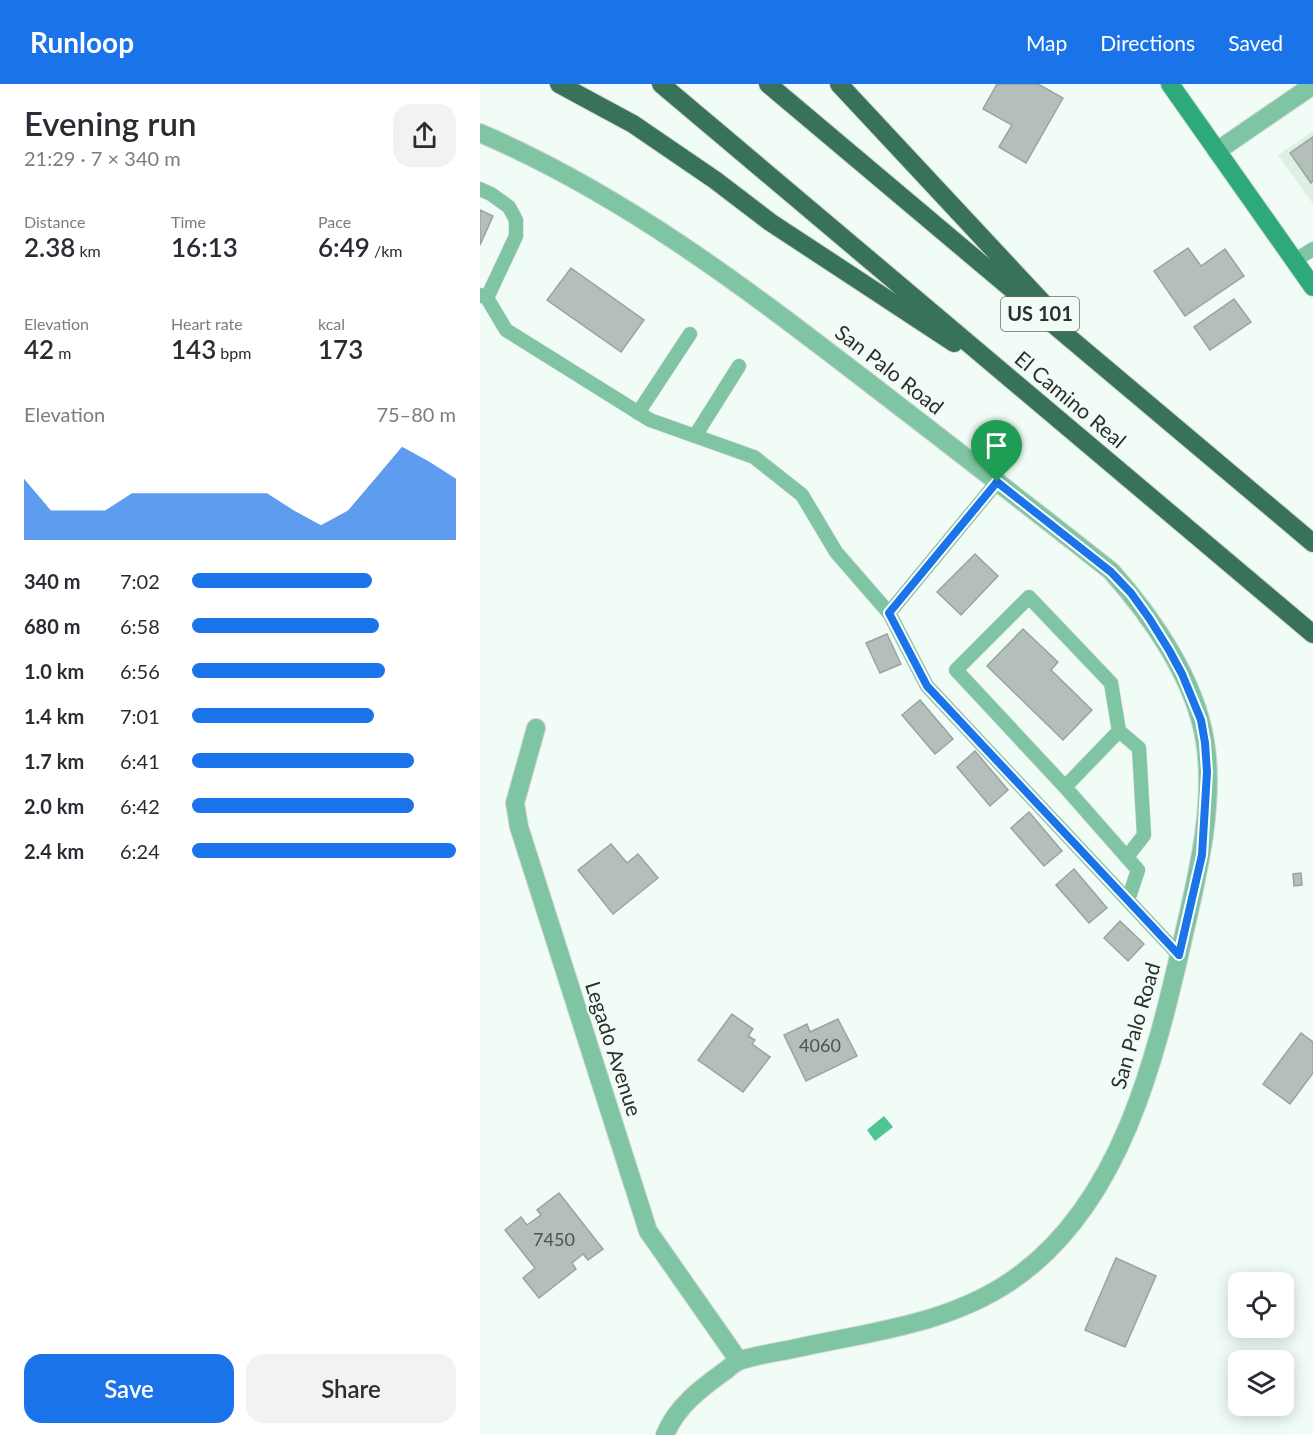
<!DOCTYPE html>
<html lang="en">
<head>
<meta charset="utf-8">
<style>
	:root { --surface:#fff; --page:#f2f2f3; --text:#2b2b33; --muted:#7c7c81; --accent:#1a73e8 }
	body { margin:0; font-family:Lato,sans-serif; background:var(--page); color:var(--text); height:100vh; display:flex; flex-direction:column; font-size:22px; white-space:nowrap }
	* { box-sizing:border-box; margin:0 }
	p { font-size:20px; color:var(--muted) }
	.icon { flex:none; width:33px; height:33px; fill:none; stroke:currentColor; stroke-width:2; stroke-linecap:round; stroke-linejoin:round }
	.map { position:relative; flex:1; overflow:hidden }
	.sheet { display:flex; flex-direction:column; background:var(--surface); width:480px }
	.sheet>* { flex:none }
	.controls { position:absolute; left:748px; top:1188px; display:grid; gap:12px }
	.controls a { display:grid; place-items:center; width:66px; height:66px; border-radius:12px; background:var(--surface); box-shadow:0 3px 15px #0003; font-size:30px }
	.pin { position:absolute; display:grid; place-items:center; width:51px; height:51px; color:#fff; margin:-62px -26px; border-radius:50% 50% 50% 0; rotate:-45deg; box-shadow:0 0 6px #0007 }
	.pin .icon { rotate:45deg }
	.round { display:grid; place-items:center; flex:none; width:63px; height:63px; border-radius:18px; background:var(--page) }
	.overview { display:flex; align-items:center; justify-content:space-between; height:102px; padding:0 24px }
	h1 { font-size:33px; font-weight:600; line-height:45px }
	.figures { display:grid; grid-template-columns:repeat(3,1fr); gap:9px; height:102px; padding:6px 24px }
	.figures div { display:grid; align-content:center }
	.figures b { font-size:26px; font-weight:600 }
	.figures small { font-size:16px; font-weight:400 }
	.figures p { font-size:16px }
	.chart { height:168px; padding:12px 24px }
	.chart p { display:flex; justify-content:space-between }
	.chart svg { width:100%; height:108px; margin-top:6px; fill:var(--accent); opacity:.7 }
	.action { display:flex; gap:12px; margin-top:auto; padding:12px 24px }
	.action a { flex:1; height:69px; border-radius:18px; background:var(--accent); color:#fff; font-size:24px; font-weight:600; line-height:69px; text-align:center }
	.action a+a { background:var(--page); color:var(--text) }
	ul { padding:0 24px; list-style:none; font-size:20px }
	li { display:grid; grid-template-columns:96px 72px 1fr; align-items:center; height:45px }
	li i { height:15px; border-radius:8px; background:var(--accent) }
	header { display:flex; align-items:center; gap:36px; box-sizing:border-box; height:84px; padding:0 30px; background:var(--accent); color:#fff }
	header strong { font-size:28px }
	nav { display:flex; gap:33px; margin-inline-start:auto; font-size:21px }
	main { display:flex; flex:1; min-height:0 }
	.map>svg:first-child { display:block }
</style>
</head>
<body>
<header>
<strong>Runloop</strong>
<nav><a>Map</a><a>Directions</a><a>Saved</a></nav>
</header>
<main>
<section class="sheet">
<div class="overview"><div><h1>Evening run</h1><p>21:29 · 7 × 340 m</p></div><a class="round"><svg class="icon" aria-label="share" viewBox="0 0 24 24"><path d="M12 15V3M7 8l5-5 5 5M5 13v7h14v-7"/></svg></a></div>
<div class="figures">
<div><p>Distance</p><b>2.38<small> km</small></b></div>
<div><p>Time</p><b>16:13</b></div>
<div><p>Pace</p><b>6:49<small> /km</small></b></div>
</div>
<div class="figures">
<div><p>Elevation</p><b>42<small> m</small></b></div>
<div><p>Heart rate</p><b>143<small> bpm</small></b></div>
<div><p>kcal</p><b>173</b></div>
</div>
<div class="chart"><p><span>Elevation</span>75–80 m</p>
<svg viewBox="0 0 160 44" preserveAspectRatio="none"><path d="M0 44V19L10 32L20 32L30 32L40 25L50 25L60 25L70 25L80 25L90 25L100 32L110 38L120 32L130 19L140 6L150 12L160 19V44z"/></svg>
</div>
<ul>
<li><b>340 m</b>7:02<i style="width:68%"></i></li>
<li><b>680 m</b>6:58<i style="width:71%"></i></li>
<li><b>1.0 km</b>6:56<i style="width:73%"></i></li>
<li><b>1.4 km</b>7:01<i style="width:69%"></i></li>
<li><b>1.7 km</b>6:41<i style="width:84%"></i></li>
<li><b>2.0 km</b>6:42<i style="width:84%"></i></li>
<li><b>2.4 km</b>6:24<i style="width:100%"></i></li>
</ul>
<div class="action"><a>Save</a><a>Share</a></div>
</section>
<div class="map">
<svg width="833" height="1351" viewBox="0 0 833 1351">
	<rect width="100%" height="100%" fill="#f1fcf6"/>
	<path fill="#def0e6" d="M 833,47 L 833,120 L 798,71 Z"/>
	<path fill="#50c594" d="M 404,1032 L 413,1043 L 395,1057 L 387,1046 Z"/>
	<path fill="#b4bfb9" stroke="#9aa49f" stroke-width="1.5" d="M 517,0 L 558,0 L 583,14 L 546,79 L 519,63 L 532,41 L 503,25 Z
		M 833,53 L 833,97 L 831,99 L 810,69 Z
		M 0,126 L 13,132 L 0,161 Z
		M 708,164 L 721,182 L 745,165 L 764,192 L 705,232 L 674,187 Z
		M 91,184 L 164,236 L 141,268 L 67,216 Z
		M 754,215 L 771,238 L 730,266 L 714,243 Z
		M 495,470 L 518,492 L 481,531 L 457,508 Z
		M 543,545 L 578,578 L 571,586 L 612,626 L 583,656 L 507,582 Z
		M 407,550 L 421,580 L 400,589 L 386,559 Z
		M 440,616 L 473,655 L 455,670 L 422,631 Z
		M 495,667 L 528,706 L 510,722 L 477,683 Z
		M 549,728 L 582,767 L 564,782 L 531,744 Z
		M 131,760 L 147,779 L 158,770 L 178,794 L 133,830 L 98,786 Z
		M 594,785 L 627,824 L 609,839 L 576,801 Z
		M 821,789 L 822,801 L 814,802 L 813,790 Z
		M 640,837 L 664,860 L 648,877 L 624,854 Z
		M 252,930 L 273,945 L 268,952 L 275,956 L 272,960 L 290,973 L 263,1008 L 218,976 Z
		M 358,935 L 377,972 L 326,997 L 304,951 L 327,940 L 330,948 Z
		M 821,949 L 833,958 L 833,989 L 810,1020 L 783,1000 Z
		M 79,1109 L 123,1165 L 108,1176 L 103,1170 L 92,1179 L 96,1185 L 59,1214 L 43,1194 L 55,1184 L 25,1146 L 41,1133 L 47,1141 L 61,1131 L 57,1126 Z
		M 636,1174 L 676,1192 L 645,1263 L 605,1246 Z"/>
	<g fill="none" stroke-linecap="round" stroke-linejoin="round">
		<defs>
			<path id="lane" d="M 0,105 L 11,110 L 29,123 L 36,136 L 36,152 L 7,214
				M 814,177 L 833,165
				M 0,211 L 7,214 L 26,246 L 170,336 L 274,373 L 322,411 L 356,468 L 409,529
				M 158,329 L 210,250
				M 215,352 L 259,282
				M 517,398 L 409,529 L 447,602 L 699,871
				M 639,647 L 659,664 L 664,751 L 647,773
				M 585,703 L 476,586 L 549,513 L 631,599 L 639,647 L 585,703 L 658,786 L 648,816"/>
			<path id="street" d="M 0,49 C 142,110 263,202 384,295 C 467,359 549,422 631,487 C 672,533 715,595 725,657 C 735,720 718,789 704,850 C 676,972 642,1122 531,1197 C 468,1240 390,1248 317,1264 C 301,1268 274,1271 259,1277 C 254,1279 249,1284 245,1287 C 221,1304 196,1323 185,1351
				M 737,67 L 833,1
				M 56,644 L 35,719 L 39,743 L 168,1147 L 259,1277"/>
			<path id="secondary" d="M 690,0 L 833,203"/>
			<path id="highway" d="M 79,0 L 153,40 L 235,96 L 290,138 L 474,259
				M 181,0 L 833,550
				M 288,0 L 833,459
				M 359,0 L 566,222"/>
		</defs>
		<use href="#lane" stroke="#cdd7d2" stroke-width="15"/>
		<use href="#street" stroke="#cdd7d2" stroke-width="20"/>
		<use href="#secondary" stroke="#cdd7d2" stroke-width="20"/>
		<use href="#highway" stroke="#cdd7d2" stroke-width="20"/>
		<use href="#lane" stroke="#80c5a3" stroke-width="14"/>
		<use href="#street" stroke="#80c5a3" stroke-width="18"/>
		<use href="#secondary" stroke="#2ea97a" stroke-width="18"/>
		<use href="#highway" stroke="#387258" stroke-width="18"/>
	</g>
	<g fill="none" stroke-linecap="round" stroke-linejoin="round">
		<defs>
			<path id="route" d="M 517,398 L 631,488 L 651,509 L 669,534 L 689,566 L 702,590 L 721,636 L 725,659 L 727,688 L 722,771 L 699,871 L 447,602 L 409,529 Z"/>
		</defs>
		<use href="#route" stroke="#fff" stroke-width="12"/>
		<use href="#route" stroke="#1a73e8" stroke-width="8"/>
	</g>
	<g text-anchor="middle" stroke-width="4.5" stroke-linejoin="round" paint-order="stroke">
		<g font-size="18" fill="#4d5350">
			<text x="340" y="968">4060</text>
			<text x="74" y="1162">7450</text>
		</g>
		<rect fill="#f1fcf6" stroke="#666c69" stroke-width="1.5" x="521" y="213" width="78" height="34" rx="4.5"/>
		<g font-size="20" font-weight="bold" fill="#2b2f2d">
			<text x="560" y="237">US 101</text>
		</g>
		<g font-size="21" fill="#2b2f2d" stroke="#f1fcf6">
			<text transform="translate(409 286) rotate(38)" y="7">San Palo Road</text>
			<text transform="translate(590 316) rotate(40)" y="7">El Camino Real</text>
			<text transform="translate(656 942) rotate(-74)" y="7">San Palo Road</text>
			<text transform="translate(133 965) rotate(72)" y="7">Legado Avenue</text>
		</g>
	</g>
</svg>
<div class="controls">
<a><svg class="icon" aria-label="locate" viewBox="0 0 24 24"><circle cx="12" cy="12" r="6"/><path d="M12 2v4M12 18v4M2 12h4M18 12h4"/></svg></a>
<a><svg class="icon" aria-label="layers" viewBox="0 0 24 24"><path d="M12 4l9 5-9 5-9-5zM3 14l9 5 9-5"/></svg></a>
</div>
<div class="pin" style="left:517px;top:398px;background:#1e9e55"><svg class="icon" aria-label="arrive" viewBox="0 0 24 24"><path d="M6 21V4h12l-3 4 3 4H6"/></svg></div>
</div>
</main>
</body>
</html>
